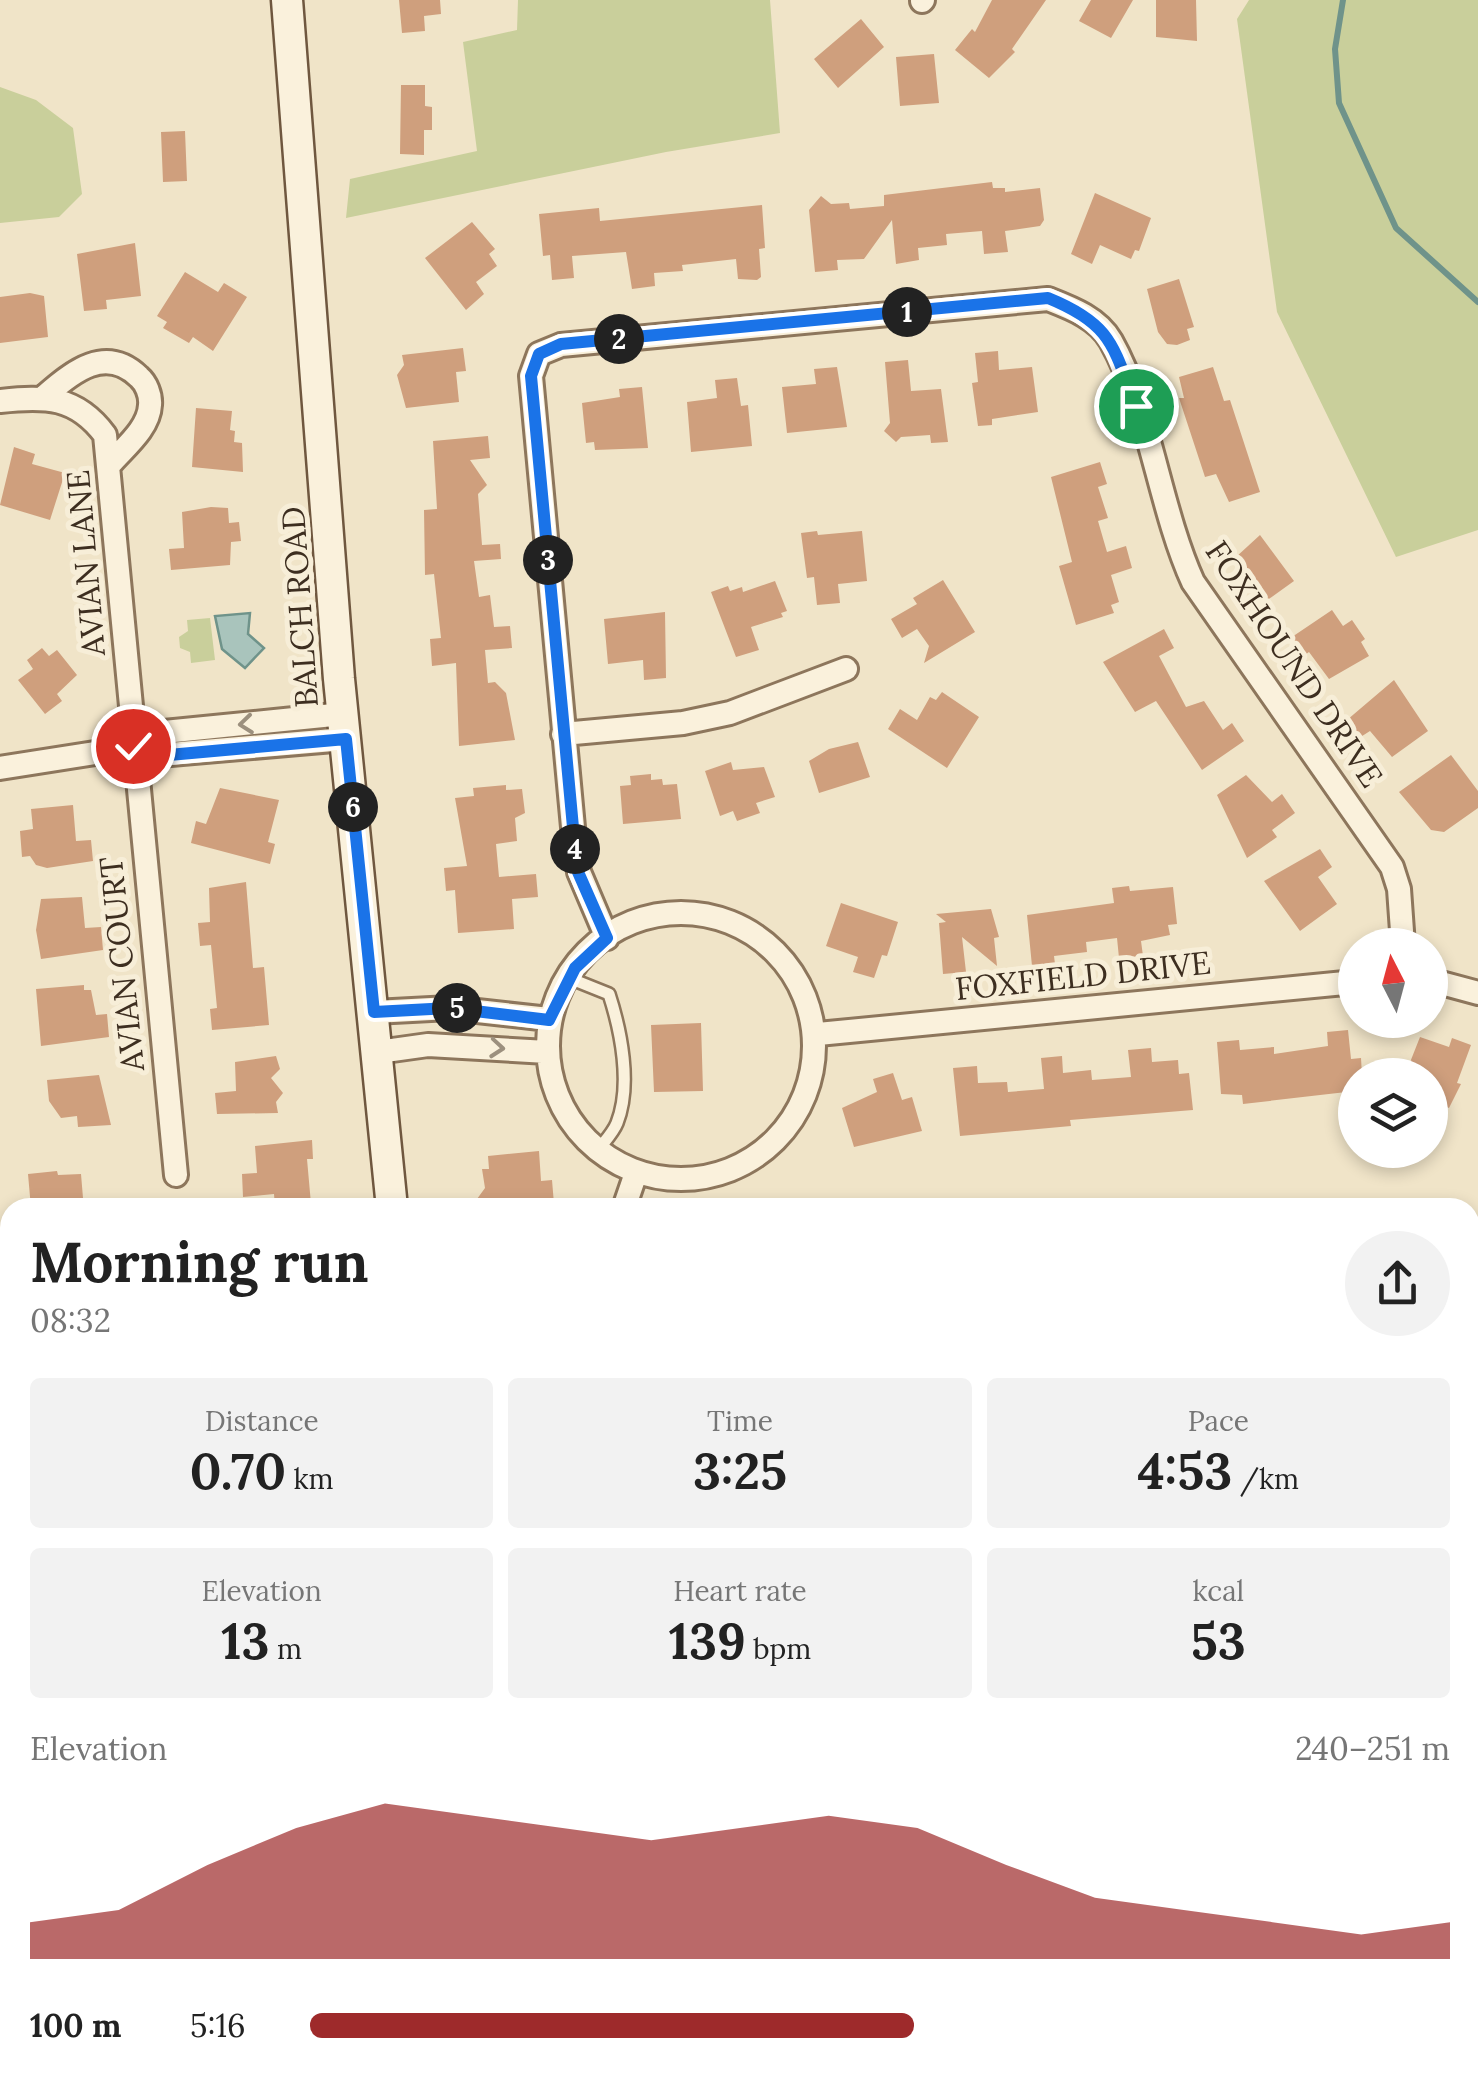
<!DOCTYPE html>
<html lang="en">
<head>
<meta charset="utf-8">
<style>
	:root { --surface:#fff; --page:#f2f2f2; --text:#222; --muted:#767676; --accent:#9e2a2b }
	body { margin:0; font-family:Lora,serif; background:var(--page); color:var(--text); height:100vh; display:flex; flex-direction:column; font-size:38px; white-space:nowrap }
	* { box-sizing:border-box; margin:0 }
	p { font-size:32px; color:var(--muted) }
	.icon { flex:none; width:55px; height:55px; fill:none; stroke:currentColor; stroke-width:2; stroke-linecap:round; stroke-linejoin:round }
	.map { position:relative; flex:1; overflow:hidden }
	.drawer { position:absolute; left:0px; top:1198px; width:1480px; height:888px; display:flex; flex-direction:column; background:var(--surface); border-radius:30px 30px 0 0; box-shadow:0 5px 15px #0003 }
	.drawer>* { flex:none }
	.needle { width:65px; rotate:354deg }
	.buttons { position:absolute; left:1338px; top:928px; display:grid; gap:20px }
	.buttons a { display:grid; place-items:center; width:110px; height:110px; border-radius:50%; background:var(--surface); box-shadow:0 5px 15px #0003; font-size:50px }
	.pin { position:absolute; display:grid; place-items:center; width:85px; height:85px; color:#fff; margin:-42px; border:5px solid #fff; border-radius:50%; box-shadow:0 2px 10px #0007 }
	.km { position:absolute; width:50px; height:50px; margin:-25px; border-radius:50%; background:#222; color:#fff; font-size:28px; line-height:50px; text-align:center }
	.round { display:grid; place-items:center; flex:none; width:105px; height:105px; border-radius:52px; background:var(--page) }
	.summary { display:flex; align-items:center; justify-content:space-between; height:170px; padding:0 30px }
	h1 { font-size:55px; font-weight:700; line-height:75px }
	.stats { display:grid; grid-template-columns:repeat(3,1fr); gap:15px; height:170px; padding:10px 30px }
	.stats div { display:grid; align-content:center; border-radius:10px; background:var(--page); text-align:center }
	.stats b { font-size:50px; font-weight:700 }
	.stats small { font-size:28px; font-weight:400 }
	.stats p { font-size:28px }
	.chart { height:280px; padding:20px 30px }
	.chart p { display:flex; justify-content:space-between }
	.chart svg { width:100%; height:180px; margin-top:10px; fill:var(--accent); opacity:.7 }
	ul { padding:0 30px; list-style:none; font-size:32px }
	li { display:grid; grid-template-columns:160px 120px 1fr; align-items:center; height:75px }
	li i { height:25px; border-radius:12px; background:var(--accent) }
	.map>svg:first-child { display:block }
</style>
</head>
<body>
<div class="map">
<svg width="1478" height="2083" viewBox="0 0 1478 2083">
	<rect width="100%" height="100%" fill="#f0e4c8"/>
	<path fill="#c9cf9b" d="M 518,0 L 770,0 L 780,133 L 666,152 L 346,218 L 350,179 L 477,151 L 463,42 L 517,30 Z
		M 1249,0 L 1478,0 L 1478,530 L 1396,557 L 1277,312 L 1237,19 Z
		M 0,87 L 36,100 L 73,128 L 82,194 L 59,217 L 0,223 Z
		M 210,618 L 215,660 L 191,663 L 190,652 L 180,648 L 179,637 L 188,631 L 187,620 Z
		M 1478,1918 L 1478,2083 L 1390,2083 L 1395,2075 L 1470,2075 L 1470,1933 Z"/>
	<path fill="#a9c4bc" stroke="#6f938a" stroke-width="2.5" d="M 250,613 L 248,634 L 264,648 L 245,668 L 222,649 L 215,616 Z"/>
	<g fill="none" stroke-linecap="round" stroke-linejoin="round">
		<path stroke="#6f938a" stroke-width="6" d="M 1343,0 L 1335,49 L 1339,103 L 1396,228 L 1478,302"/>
	</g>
	<path fill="#cf9f7d" d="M 399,0 L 440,0 L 441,14 L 424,16 L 425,31 L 402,33 Z
		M 992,0 L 1046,0 L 1012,49 L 1015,52 L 989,78 L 955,50 L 972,29 L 975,32 Z
		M 1091,0 L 1133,0 L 1111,38 L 1079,21 Z
		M 1156,0 L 1196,0 L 1197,41 L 1156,37 Z
		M 861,19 L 884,47 L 838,88 L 814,59 Z
		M 934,54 L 939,103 L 900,106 L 896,57 Z
		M 401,85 L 425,85 L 425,106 L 432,107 L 432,130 L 424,130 L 424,155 L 400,154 Z
		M 185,131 L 187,181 L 163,182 L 161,132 Z
		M 992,182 L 993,188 L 1005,188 L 1005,192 L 1040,188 L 1044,220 L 1040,226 L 1005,231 L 1008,252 L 984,254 L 982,231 L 946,234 L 947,245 L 918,248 L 919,260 L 896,264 L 892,220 L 864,259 L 837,260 L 838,270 L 815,272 L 809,210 L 821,196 L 831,204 L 849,203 L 850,209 L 884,206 L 884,195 Z
		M 1095,193 L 1151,218 L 1139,251 L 1135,250 L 1131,259 L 1100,245 L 1092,264 L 1071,254 Z
		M 762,205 L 765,248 L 759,249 L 761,277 L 757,280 L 738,279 L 736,259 L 682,265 L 683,271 L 654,273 L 655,286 L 632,289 L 626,252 L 572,256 L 574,278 L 552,280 L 550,255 L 543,256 L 539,214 L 599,208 L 600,221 Z
		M 472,222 L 495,249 L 489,254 L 497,266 L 476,282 L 484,294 L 466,310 L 425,258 Z
		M 135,243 L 141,296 L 106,300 L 107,309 L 84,311 L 77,254 Z
		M 185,272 L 218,292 L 224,283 L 247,297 L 213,351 L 193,337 L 189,343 L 163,328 L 167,322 L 157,316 Z
		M 1179,279 L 1194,327 L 1187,329 L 1190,340 L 1177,345 L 1167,344 L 1158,332 L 1147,289 Z
		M 30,293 L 44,296 L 48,337 L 0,343 L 0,297 Z
		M 463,348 L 466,371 L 456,372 L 459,402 L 406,408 L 397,375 L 404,365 L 402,355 Z
		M 998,351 L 999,370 L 1032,367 L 1038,412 L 992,419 L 992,425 L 978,426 L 972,383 L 978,382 L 975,353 Z
		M 908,360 L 911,391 L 941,389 L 948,442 L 931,443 L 930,435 L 901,437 L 896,442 L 884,431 L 890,423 L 885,362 Z
		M 837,367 L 847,427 L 787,433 L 782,387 L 816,384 L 814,369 Z
		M 1213,367 L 1224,401 L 1230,400 L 1260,492 L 1229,502 L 1216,474 L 1205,477 L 1179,398 L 1184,398 L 1179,377 Z
		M 737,378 L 741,406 L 748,405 L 752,446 L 691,452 L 687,402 L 717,398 L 715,380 Z
		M 642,387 L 648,448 L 595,450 L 594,442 L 586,443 L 582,403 L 620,397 L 619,389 Z
		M 196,408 L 232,411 L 230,430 L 235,431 L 234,442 L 242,443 L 243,472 L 192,467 Z
		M 488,436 L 490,458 L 470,460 L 487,485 L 478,494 L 482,545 L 500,544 L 501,559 L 474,561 L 479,597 L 490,595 L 494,627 L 510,626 L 512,648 L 485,650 L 488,683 L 495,682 L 506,693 L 515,740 L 459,746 L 456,663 L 432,666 L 430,639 L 441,638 L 434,574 L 425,575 L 424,510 L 437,509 L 433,441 Z
		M 14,447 L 35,454 L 32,464 L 65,473 L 50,520 L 0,505 Z
		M 1100,462 L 1107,484 L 1098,487 L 1108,518 L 1098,521 L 1107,552 L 1126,546 L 1132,568 L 1111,575 L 1119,602 L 1111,605 L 1114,613 L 1076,625 L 1059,566 L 1072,562 L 1051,477 Z
		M 211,507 L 228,508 L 229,523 L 239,522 L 241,541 L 231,542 L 230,565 L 171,570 L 169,549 L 184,548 L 182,512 Z
		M 817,531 L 818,535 L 862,531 L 867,581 L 838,584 L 840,603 L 817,605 L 814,577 L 807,578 L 801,533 Z
		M 1260,535 L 1294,581 L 1266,601 L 1236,557 Z
		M 943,580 L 975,632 L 924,663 L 929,646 L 917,629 L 902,638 L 891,619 L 917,604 L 913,598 Z
		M 775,581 L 787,611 L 781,613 L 783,617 L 751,627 L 759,650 L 736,657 L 711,592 L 728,586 L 730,591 L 742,587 L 743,592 Z
		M 1332,610 L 1343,626 L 1352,620 L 1365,639 L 1361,642 L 1369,656 L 1329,679 L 1309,652 L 1302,657 L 1289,639 Z
		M 665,612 L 666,678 L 644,680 L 643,660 L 608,664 L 604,619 Z
		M 1164,629 L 1174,648 L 1159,656 L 1186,707 L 1204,701 L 1223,730 L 1232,723 L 1244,741 L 1202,770 L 1156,701 L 1135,712 L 1103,662 Z
		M 42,648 L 49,656 L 57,650 L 77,675 L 57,694 L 62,701 L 45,714 L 18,680 L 33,669 L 27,660 Z
		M 1394,680 L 1428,731 L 1392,757 L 1370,731 L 1359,738 L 1347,720 Z
		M 942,692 L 979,717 L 947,768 L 888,729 L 900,709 L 917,720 L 930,697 L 936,700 Z
		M 858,742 L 870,777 L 819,793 L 809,761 L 829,749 Z
		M 1451,755 L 1478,791 L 1478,808 L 1444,832 L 1431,830 L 1399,792 Z
		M 731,762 L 733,770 L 764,767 L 775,797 L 756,803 L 760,813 L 737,821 L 733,811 L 720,816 L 705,771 Z
		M 651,774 L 651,780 L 662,779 L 663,785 L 677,784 L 681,819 L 623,824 L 620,786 L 631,785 L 630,776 Z
		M 1246,775 L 1272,802 L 1282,794 L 1295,813 L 1272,830 L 1277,837 L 1247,858 L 1217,795 Z
		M 506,785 L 506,790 L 522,789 L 525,813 L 515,818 L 517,841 L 496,844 L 499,877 L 536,874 L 538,897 L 512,899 L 514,929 L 458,933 L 455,890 L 446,891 L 444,868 L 467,866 L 455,798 L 474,796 L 473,788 Z
		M 220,788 L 279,800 L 268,842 L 275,844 L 270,864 L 191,843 L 196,821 L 206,824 Z
		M 73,805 L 76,841 L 91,840 L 93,861 L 47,868 L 36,865 L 30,856 L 22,857 L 20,831 L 33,829 L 31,809 Z
		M 1320,849 L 1332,867 L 1318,877 L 1337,904 L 1300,931 L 1264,881 Z
		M 246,882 L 253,968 L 264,967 L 269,1025 L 212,1030 L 210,1009 L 217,1008 L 211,945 L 200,946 L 198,923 L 210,922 L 209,888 Z
		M 1129,886 L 1130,891 L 1173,887 L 1177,924 L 1168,925 L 1170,935 L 1141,941 L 1143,956 L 1119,958 L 1117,938 L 1086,942 L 1087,952 L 1054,956 L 1055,964 L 1032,966 L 1027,915 L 1114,903 L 1112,888 Z
		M 82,897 L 85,928 L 101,927 L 103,950 L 41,959 L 36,930 L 41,899 Z
		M 841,903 L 898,922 L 887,956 L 882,955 L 874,978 L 853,972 L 858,957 L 826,946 Z
		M 991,909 L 999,937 L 994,938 L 997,966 L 962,937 L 966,972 L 943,974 L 939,923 L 946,922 L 936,914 Z
		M 84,985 L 84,990 L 91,990 L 96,1015 L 107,1014 L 109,1037 L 41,1046 L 36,989 Z
		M 701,1023 L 703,1091 L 654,1092 L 651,1025 Z
		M 1348,1030 L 1351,1059 L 1361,1058 L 1362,1075 L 1355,1075 L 1355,1091 L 1243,1104 L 1242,1095 L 1221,1094 L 1217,1042 L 1239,1040 L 1240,1050 L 1274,1047 L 1274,1054 L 1328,1046 L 1327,1032 Z
		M 1420,1037 L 1449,1047 L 1452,1038 L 1471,1045 L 1457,1083 L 1461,1084 L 1449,1108 L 1430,1101 L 1430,1075 L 1405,1075 Z
		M 1151,1048 L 1152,1062 L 1178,1060 L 1179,1074 L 1189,1073 L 1193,1110 L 1070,1120 L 1071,1126 L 960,1136 L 953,1068 L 977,1066 L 978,1083 L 1007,1082 L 1008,1092 L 1044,1089 L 1041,1058 L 1062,1056 L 1063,1073 L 1091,1070 L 1092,1080 L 1131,1077 L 1128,1050 Z
		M 276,1056 L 280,1069 L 271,1078 L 283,1093 L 276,1102 L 278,1113 L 217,1114 L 215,1093 L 236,1091 L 235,1062 Z
		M 893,1073 L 902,1100 L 912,1097 L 922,1131 L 854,1147 L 842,1108 L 877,1092 L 873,1079 Z
		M 99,1075 L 111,1125 L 78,1127 L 77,1116 L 61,1118 L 49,1101 L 47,1080 Z
		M 312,1140 L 313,1159 L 307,1159 L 311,1204 L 275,1207 L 274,1194 L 243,1197 L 242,1174 L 257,1173 L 255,1146 Z
		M 539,1151 L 541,1181 L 552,1180 L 554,1204 L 489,1207 L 477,1199 L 485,1188 L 482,1169 L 489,1169 L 488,1156 Z
		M 57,1171 L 58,1175 L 81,1174 L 83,1198 L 69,1199 L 70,1208 L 31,1208 L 28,1174 Z"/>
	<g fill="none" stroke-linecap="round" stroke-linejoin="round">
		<defs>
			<path id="lane" d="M 569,978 L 609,994 C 621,1031 632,1085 617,1123 C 613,1133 604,1142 598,1150"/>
			<path id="street" d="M 922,1 L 923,0
				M 45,396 C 73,371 106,345 139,377 C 146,383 151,395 150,405 C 149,428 125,447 111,463
				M 0,401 C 45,396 76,396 105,435 L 176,1175
				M 563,734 L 683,723 L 730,713 L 846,669
				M 133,747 L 159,755 L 345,739
				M 0,768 L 133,747 L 154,733 L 343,714
				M548 1046a133 133 0 1 1 266 0a133 133 0 1 1-266 0Z
				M 607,938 L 579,872 L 574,838 L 531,376 L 539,354 L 561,345 L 1048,299 C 1071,308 1098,318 1111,341 C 1150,410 1159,507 1193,582 L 1392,867 L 1399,889 L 1403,945
				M 1430,980 L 1478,993
				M 374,1012 L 450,1008 L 549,1019
				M 818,1034 L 1355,982
				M 378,1052 L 428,1045 L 547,1052
				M 624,1208 L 636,1173
				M 1470,1359 L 1478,1362
				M 1470,1611 L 1478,1600
				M 691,2075 L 691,2083
				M 1156,2083 L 1161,2075"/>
			<path id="secondary" d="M 287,0 L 339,679 L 392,1208
				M 0,1407 L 10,1406
				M 476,2075 L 477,2083"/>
		</defs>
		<use href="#lane" stroke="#8d765c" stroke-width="16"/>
		<use href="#street" stroke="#8d765c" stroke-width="28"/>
		<use href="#secondary" stroke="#6f573f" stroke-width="35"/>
		<use href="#lane" stroke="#faf1dc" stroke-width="11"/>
		<use href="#street" stroke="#faf1dc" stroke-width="22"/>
		<use href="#secondary" stroke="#faf1dc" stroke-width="30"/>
	</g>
	<defs><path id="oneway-chevron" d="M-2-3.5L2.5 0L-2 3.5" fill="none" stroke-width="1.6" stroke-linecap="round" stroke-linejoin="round" transform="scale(2.5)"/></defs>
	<g stroke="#9c907e">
		<use href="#oneway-chevron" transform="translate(246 724) rotate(174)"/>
		<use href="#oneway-chevron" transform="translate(497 1048) rotate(5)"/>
	</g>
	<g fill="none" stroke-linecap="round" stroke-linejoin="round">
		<defs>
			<path id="route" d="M 133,746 L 158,756 L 346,739 L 374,1012 L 450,1008 L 549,1020 L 575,968 L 607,938 L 578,872 L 574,838 L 531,376 L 539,354 L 561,344 L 1048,298 C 1112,324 1113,346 1136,406"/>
		</defs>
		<use href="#route" stroke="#fff" stroke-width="20"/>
		<use href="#route" stroke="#1a73e8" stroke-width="12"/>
	</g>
	<g text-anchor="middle" stroke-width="10" stroke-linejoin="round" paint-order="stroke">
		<g font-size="32" fill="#3d2e20" stroke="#f7eed8">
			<text transform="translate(86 563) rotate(-95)" y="11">AVIAN LANE</text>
			<text transform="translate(300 607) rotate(-94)" y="11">BALCH ROAD</text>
			<text transform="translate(1294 664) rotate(56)" y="11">FOXHOUND DRIVE</text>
			<text transform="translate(122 964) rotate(-96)" y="11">AVIAN COURT</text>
			<text transform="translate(1083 976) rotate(-6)" y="11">FOXFIELD DRIVE</text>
		</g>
	</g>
</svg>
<div class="buttons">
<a><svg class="needle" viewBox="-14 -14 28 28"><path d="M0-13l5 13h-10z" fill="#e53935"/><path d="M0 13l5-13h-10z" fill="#767676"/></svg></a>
<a><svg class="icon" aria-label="layers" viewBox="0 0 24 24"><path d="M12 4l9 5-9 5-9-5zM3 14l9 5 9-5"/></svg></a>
</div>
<div class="pin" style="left:1136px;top:406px;background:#1e9e55"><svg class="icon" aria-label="arrive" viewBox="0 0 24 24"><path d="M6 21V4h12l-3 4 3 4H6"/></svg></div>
<div class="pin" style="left:133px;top:746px;background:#d93025"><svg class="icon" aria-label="check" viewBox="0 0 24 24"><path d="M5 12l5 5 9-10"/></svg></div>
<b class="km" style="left:907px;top:312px">1</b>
<b class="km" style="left:619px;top:339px">2</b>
<b class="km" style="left:548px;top:560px">3</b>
<b class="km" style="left:575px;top:849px">4</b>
<b class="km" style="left:457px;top:1008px">5</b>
<b class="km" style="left:353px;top:807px">6</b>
<section class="drawer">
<div class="summary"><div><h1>Morning run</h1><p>08:32</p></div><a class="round"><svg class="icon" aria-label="share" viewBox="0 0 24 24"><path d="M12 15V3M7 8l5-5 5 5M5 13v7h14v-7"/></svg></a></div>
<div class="stats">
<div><p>Distance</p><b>0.70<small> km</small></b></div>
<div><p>Time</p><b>3:25</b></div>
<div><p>Pace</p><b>4:53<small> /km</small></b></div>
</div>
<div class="stats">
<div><p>Elevation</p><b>13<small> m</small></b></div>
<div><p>Heart rate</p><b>139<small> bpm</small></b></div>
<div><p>kcal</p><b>53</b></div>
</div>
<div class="chart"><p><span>Elevation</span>240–251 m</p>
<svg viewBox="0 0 160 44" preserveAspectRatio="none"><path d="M0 44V35L10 32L20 21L30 12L40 6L50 9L60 12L70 15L80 12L90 9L100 12L110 21L120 29L130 32L140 35L150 38L160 35V44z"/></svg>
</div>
<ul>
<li><b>100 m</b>5:16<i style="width:53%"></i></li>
</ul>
</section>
</div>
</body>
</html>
